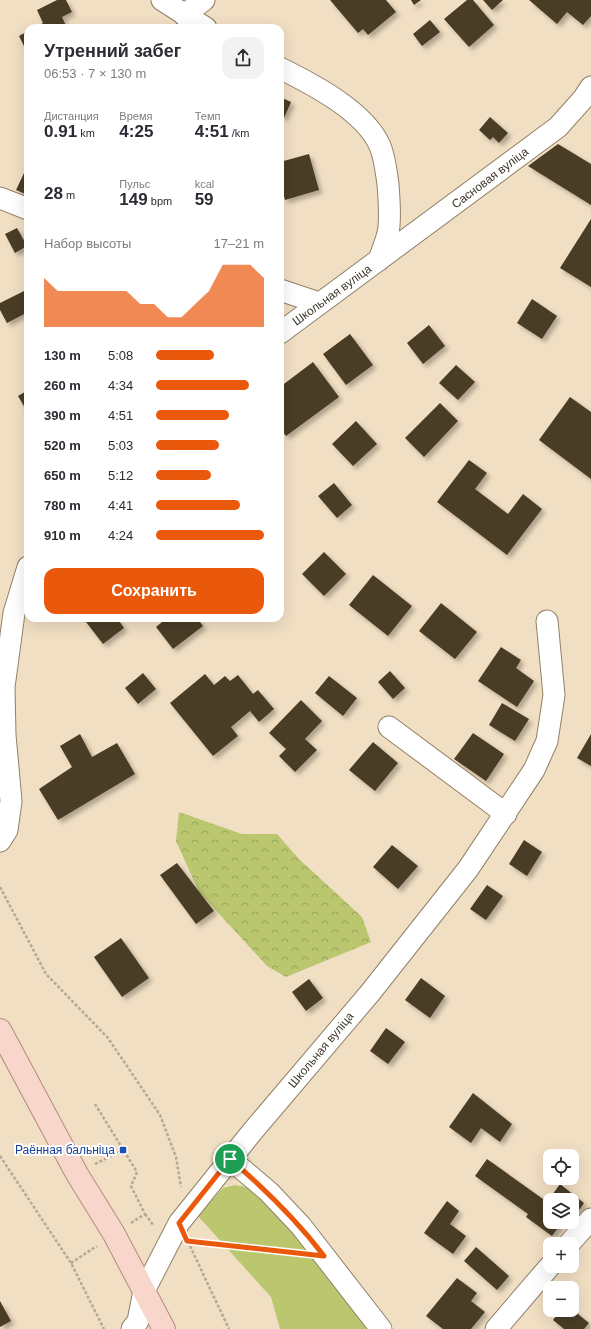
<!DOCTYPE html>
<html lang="ru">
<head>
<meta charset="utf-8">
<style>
	:root { --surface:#fff; --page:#f2f2f3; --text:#2b2b33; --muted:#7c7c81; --accent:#ea580c }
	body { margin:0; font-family:Helvetica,sans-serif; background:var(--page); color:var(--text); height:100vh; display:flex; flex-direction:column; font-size:15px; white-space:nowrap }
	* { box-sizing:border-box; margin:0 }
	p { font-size:13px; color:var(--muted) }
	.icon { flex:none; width:22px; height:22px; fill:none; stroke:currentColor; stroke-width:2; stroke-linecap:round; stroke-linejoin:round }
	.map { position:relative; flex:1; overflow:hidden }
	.panel { position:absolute; left:24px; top:24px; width:260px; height:598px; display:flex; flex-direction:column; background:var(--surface); border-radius:12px; box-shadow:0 4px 16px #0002 }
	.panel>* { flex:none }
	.buttons { position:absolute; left:543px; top:1149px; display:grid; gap:8px }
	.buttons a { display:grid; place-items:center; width:36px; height:36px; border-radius:8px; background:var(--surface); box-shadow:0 4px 16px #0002; font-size:20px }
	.pin { position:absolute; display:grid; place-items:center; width:34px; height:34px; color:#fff; margin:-17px; border:2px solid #fff; border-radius:50%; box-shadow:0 1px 4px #0007 }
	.round { display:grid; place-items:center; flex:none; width:42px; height:42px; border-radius:12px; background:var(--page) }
	.summary { display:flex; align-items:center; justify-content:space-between; height:68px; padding:0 20px }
	h1 { font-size:18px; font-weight:700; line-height:30px }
	.stats { display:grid; grid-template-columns:repeat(3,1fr); gap:6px; height:68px; padding:4px 20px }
	.stats div { display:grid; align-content:center }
	.stats b { font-size:17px; font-weight:700 }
	.stats small { font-size:11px; font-weight:400 }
	.stats p { font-size:11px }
	.chart { height:112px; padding:8px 20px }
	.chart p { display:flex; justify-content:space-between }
	.chart svg { width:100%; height:72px; margin-top:4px; fill:var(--accent); opacity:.7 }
	.primary-button { display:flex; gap:8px; margin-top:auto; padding:8px 20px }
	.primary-button a { flex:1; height:46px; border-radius:12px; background:var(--accent); color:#fff; font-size:16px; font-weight:700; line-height:46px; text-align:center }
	ul { padding:0 20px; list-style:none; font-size:13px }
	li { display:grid; grid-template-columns:64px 48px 1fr; align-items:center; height:30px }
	li i { height:10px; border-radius:5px; background:var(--accent) }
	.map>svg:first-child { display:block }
</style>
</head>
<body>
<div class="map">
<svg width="591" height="1329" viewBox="0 0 591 1329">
	<defs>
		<pattern id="forest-crowns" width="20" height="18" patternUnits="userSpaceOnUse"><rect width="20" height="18" fill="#bac76f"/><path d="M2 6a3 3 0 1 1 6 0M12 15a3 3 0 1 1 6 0" fill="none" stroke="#99a35c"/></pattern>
		<filter id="shadow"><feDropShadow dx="3.5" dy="3.5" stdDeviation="2" flood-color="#0004"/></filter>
	</defs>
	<rect width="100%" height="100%" fill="#f1dfc3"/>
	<path fill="#bac76f" d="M 235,1185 L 251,1188 L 295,1233 L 361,1317 L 366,1329 L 280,1329 L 271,1297 L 198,1216 L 223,1188 Z"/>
	<path fill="url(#forest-crowns)" d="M 179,812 L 242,834 L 277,834 L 299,859 L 362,917 L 371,942 L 286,977 L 267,966 L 199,892 L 176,841 Z"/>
	<path fill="#4a3c25" filter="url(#shadow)" d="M 57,0 L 66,0 L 72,12 L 62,17 L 67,28 L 34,28 L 43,23 L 37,10 Z
		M 330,0 L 386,0 L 396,12 L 368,35 L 363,29 L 358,33 Z
		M 411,0 L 421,0 L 414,5 Z
		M 467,0 L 473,0 L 494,25 L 469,47 L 444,19 Z
		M 483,0 L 503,0 L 492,10 Z
		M 529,0 L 591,0 L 591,16 L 583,25 L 567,12 L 557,24 Z
		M 430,20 L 440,32 L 422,46 L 413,34 Z
		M 28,31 L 28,54 L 19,36 Z
		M 280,97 L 291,102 L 284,118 L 280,116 Z
		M 490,117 L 508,133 L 499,143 L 493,137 L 490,140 L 479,130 Z
		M 558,144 L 591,164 L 591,205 L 528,166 Z
		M 309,154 L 319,190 L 285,200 L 280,182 L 280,162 Z
		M 25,171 L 28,173 L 28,195 L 16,190 Z
		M 591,219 L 591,287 L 560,268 Z
		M 17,228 L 27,246 L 15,253 L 5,234 Z
		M 28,289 L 28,312 L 7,323 L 0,310 L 0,303 Z
		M 532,299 L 557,316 L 542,339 L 517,323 Z
		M 429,325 L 445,346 L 423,364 L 407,343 Z
		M 350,334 L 373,365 L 346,385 L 323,354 Z
		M 313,362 L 339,397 L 286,436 L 280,428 L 280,387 Z
		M 456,365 L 475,382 L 458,400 L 439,383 Z
		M 28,390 L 28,413 L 18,396 Z
		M 570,397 L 591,412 L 591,479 L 539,440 Z
		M 440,403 L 458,421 L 424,457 L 405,438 Z
		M 356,421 L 377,444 L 353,466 L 332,444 Z
		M 469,460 L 487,473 L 475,489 L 508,514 L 523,494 L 542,509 L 507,555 L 437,502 Z
		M 334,483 L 352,505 L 337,518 L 318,496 Z
		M 324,552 L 346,574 L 324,596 L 302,574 Z
		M 373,575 L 412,606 L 388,636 L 349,605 Z
		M 441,603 L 477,632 L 455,659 L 419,631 Z
		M 83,618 L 117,618 L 124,628 L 103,644 Z
		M 167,618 L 197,618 L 203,626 L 173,649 L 156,627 Z
		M 501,647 L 521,660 L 516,668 L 534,681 L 517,707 L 478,681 Z
		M 390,671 L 405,688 L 393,699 L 378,682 Z
		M 143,673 L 156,689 L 138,704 L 125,688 Z
		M 205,674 L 214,685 L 225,676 L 230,681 L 238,675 L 253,694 L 258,690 L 274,709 L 259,722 L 250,711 L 231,727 L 238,736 L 213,756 L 170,703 Z
		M 329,676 L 357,698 L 343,716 L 315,693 Z
		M 301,700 L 322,721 L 305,739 L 317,750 L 295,772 L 279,756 L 286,749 L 269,733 Z
		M 502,703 L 529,719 L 515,741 L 489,725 Z
		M 473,733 L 504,754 L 486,781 L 454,759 Z
		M 80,734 L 92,757 L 117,743 L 135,774 L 58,820 L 39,789 L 72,767 L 60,746 Z
		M 591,734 L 591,766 L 577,758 Z
		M 373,742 L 398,763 L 375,791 L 349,770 Z
		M 524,840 L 542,852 L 527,876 L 509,864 Z
		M 392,845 L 418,866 L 398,889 L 373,867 Z
		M 177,863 L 214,911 L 196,924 L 160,875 Z
		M 487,885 L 503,896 L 486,920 L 470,909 Z
		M 121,938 L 149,978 L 122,997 L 94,957 Z
		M 421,978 L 445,996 L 430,1018 L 405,1000 Z
		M 309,979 L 323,998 L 306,1011 L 292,992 Z
		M 386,1028 L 405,1042 L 388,1064 L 370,1051 Z
		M 473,1093 L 512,1124 L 500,1142 L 481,1128 L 471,1143 L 449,1127 Z
		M 487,1159 L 550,1204 L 550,1222 L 562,1222 L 552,1236 L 526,1217 L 528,1214 L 475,1176 Z
		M 560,1184 L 584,1203 L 575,1216 L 572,1214 L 572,1200 L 553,1200 L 550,1198 Z
		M 447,1201 L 459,1211 L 450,1224 L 466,1236 L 453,1254 L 424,1233 Z
		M 476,1247 L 509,1276 L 497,1290 L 464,1261 Z
		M 457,1278 L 477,1293 L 471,1301 L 485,1312 L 471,1329 L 443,1329 L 426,1316 Z
		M 0,1301 L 11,1321 L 0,1327 Z
		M 561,1310 L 573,1310 L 589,1323 L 584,1329 L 564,1329 L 553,1320 Z"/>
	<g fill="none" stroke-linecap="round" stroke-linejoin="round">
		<defs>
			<path id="minor" d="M 162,0 L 206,28
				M 184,15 L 204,0
				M 280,68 C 312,84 365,111 380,146 C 385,158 386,171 388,184 C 389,199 391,219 388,233 C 386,242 382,251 379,260
				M 0,198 L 28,209
				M 280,290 L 319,303
				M 280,333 L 558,127 L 583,99 L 591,87
				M 389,727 L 506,814
				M 0,841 L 7,830 L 11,801 L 5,735 L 4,687 L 14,613 L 28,567
				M 230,1159 L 269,1192 L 301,1226 L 381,1329
				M 569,1244 L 591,1219
				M 132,1329 L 138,1321 L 144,1291 L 179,1223 L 252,1132 L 370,993 L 468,869 L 534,770 L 547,741 L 554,695 L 547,621
				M 496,1329 L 550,1266"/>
			<path id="major" d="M 0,1030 L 77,1174 L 114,1234 L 164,1329"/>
		</defs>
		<use href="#minor" stroke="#918167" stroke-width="23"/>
		<use href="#major" stroke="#b48c7e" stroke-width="24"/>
		<path stroke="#b6a892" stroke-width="2.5" stroke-dasharray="3 2" stroke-linecap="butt" d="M 0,887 L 46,974 L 108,1038 L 160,1115 L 176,1157 L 181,1187
			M 95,1104 L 137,1172 L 131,1186 L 145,1214 L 131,1223
			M 0,1156 L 71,1263 L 104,1329
			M 95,1164 L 123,1150
			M 145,1214 L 154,1226
			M 192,1241 L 296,1253
			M 190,1246 L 229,1329
			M 71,1263 L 97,1246"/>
		<use href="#minor" stroke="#fff" stroke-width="21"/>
		<use href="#major" stroke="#f8d6cc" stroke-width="22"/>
	</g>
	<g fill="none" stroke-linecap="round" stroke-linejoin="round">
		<defs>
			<path id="route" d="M 230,1159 C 265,1189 296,1219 324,1256 L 187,1241 L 179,1223 Z"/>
		</defs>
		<use href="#route" stroke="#fff" stroke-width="8"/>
		<use href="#route" stroke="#ea580c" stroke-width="5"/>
	</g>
	<rect fill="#1a4fb4" stroke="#fff" stroke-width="1.5" x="119" y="1146" width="8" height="8" rx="2"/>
	<g text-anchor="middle" stroke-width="4" stroke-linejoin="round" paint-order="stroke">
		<g font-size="12" fill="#3f382d" stroke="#fff">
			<text transform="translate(490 178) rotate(-37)" y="4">Сасновая вуліца</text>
			<text transform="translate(332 295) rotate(-36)" y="4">Школьная вуліца</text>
			<text transform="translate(321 1050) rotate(-50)" y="4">Школьная вуліца</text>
		</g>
		<g font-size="12" fill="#164399" stroke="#fff" text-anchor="end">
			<text x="115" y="1154">Раённая бальніца</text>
		</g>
	</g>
</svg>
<div class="buttons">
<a><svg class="icon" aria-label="locate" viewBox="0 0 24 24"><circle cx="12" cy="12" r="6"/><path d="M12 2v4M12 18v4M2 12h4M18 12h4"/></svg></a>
<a><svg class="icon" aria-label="layers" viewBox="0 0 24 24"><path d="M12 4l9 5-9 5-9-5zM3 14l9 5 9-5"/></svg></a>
<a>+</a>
<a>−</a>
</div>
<div class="pin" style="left:230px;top:1159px;background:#1e9e55"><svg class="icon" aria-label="arrive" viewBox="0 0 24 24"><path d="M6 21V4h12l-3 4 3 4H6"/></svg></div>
<section class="panel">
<div class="summary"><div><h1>Утренний забег</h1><p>06:53 · 7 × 130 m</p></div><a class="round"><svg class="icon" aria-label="share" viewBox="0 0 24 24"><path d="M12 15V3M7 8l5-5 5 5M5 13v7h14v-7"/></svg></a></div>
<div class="stats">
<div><p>Дистанция</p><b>0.91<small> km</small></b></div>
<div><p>Время</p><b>4:25</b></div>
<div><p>Темп</p><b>4:51<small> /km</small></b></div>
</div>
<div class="stats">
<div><b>28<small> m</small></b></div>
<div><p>Пульс</p><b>149<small> bpm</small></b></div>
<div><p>kcal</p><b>59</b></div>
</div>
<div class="chart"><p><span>Набор высоты</span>17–21 m</p>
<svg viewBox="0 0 160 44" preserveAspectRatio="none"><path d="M0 44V14L10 22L20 22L30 22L40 22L50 22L60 22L70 30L80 30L90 38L100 38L110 30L120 22L130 6L140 6L150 6L160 14V44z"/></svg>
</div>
<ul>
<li><b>130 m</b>5:08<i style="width:54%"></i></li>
<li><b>260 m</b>4:34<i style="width:86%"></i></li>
<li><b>390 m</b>4:51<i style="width:68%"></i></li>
<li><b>520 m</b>5:03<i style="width:58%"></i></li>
<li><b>650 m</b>5:12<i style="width:51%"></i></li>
<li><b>780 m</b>4:41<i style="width:78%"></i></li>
<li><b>910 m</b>4:24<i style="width:100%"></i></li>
</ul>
<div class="primary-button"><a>Сохранить</a></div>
</section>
</div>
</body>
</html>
